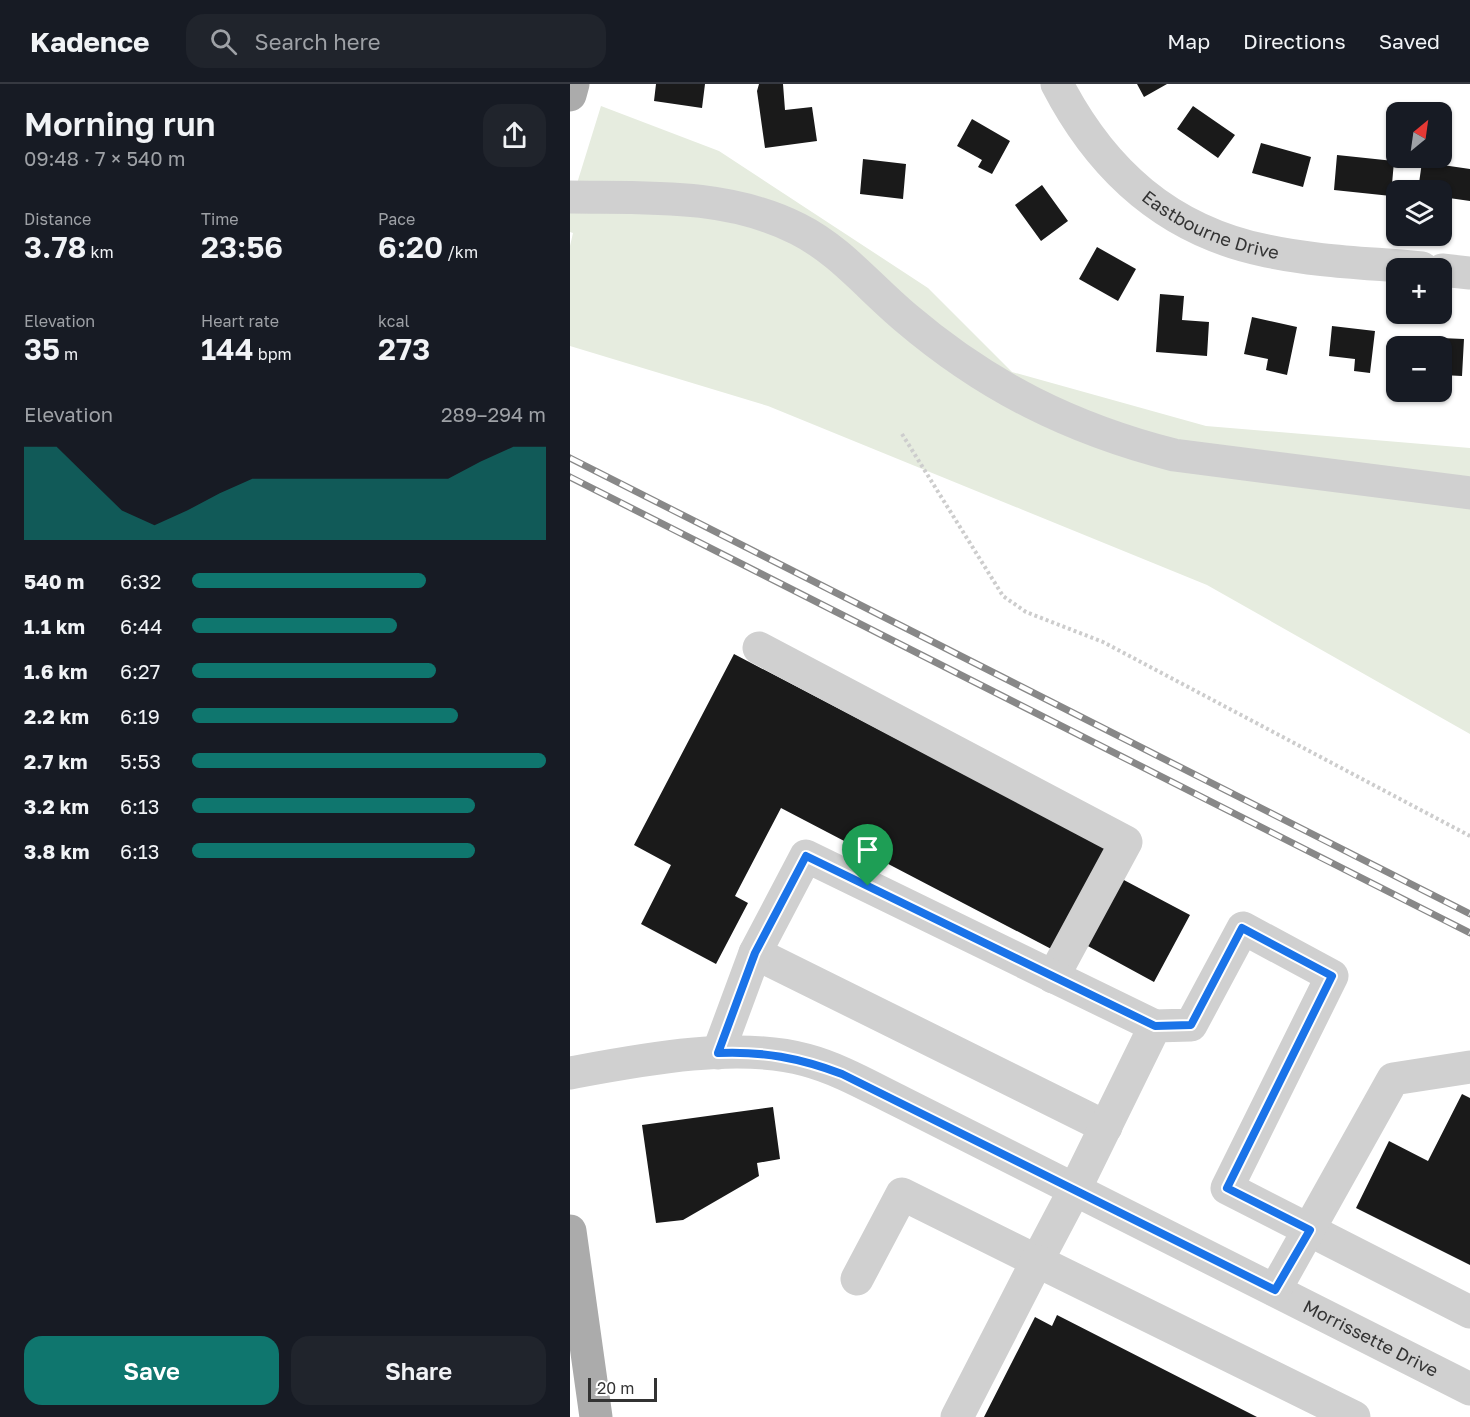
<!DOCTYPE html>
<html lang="en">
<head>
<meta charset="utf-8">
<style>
	:root { --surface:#171b24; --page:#20242c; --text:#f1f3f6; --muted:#9ea1a6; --line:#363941; --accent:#0f766e }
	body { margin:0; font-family:"Golos Text",sans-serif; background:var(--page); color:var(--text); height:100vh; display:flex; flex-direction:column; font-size:22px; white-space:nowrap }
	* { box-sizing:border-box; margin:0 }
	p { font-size:20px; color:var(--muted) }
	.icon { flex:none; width:33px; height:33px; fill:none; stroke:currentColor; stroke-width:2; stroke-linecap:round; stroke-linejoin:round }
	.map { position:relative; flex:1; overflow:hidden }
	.drawer { display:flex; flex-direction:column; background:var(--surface); width:570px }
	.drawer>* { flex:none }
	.needle { width:39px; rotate:29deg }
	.fabs { position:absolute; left:816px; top:18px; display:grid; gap:12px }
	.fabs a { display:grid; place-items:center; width:66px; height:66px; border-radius:12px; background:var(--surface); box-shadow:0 2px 4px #0004; font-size:30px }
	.scale { position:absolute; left:18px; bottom:15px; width:69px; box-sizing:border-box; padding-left:6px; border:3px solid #333; border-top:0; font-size:16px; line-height:21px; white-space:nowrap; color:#333; -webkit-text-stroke:4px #fff; paint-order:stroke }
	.pin { position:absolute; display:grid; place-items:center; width:51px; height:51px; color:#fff; margin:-62px -26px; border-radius:50% 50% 50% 0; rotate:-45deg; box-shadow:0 0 6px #0007 }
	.pin .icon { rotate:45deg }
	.round { display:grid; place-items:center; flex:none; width:63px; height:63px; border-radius:18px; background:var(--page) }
	.summary { display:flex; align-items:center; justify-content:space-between; height:102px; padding:0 24px }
	h1 { font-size:33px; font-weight:600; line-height:45px }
	.stats { display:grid; grid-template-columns:repeat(3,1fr); gap:9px; height:102px; padding:6px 24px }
	.stats div { display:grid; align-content:center }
	.stats b { font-size:30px; font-weight:600 }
	.stats small { font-size:16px; font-weight:400 }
	.stats p { font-size:16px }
	.chart { height:168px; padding:12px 24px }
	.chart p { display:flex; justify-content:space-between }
	.chart svg { width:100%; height:108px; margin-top:6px; fill:var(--accent); opacity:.7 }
	.button { display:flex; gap:12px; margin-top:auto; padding:12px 24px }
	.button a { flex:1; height:69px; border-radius:18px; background:var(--accent); color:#fff; font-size:24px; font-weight:600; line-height:69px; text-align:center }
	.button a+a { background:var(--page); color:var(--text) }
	ul { padding:0 24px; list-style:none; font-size:20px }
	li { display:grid; grid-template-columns:96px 72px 1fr; align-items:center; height:45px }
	li i { height:15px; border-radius:8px; background:var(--accent) }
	header { display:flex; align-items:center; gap:36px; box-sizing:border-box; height:84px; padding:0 30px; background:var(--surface); border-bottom:2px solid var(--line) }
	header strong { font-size:28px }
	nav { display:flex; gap:33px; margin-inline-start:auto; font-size:21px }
	.search { width:420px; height:54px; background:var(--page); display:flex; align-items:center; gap:15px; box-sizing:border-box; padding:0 21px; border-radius:18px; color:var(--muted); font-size:22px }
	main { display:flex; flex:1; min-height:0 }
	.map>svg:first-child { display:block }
</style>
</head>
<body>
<header>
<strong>Kadence</strong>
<div class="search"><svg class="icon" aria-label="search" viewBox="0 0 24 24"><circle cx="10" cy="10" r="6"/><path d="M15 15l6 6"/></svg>Search here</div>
<nav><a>Map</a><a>Directions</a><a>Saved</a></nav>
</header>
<main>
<section class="drawer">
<div class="summary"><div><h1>Morning run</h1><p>09:48 · 7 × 540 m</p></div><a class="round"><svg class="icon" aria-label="share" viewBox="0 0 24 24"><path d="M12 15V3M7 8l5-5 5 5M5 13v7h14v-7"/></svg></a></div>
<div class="stats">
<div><p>Distance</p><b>3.78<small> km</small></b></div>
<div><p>Time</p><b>23:56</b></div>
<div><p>Pace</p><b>6:20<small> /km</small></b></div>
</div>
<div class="stats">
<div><p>Elevation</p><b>35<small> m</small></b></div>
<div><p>Heart rate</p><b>144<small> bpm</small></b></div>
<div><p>kcal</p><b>273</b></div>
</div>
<div class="chart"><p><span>Elevation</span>289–294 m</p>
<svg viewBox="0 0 160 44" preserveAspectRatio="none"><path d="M0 44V6L10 6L20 19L30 32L40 38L50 32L60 25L70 19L80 19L90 19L100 19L110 19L120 19L130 19L140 12L150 6L160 6V44z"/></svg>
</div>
<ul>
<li><b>540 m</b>6:32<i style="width:66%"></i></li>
<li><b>1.1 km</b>6:44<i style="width:58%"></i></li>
<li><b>1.6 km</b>6:27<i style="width:69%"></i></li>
<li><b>2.2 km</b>6:19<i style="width:75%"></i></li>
<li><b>2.7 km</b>5:53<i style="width:100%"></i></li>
<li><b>3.2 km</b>6:13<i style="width:80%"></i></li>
<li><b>3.8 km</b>6:13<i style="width:80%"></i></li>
</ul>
<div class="button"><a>Save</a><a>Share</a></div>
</section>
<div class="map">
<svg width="900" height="1333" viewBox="0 0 900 1333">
	<rect width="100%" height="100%" fill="#fff"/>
	<path fill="#e6ecdf" d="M 31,22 L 149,67 L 358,204 L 442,288 L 636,342 L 900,364 L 900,650 L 637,501 L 198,322 L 0,262 L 0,162 L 3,149 L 0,148 L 0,122 Z"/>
	<path fill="#1a1a1a" d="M 86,0 L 135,0 L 132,24 L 84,17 Z
		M 189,0 L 213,0 L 215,26 L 242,23 L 247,57 L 195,64 L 187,7 Z
		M 567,0 L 597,0 L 574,13 Z
		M 623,22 L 665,51 L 648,74 L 607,45 Z
		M 402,35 L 440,57 L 422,90 L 408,83 L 412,76 L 387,62 Z
		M 691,59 L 741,73 L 733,103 L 682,89 Z
		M 767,71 L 824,77 L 821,112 L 764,106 Z
		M 293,75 L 336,80 L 333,115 L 290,110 Z
		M 852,78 L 900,85 L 900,117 L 872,113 L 872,106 L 848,106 Z
		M 472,101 L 498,137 L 471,157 L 445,121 Z
		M 527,163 L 566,185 L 548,217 L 509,195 Z
		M 590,210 L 614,212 L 612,236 L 639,238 L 637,272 L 586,268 Z
		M 682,233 L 727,243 L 717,291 L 696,286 L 698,275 L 674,270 Z
		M 762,242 L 805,247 L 800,289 L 784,287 L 785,275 L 759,272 Z
		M 848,253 L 894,255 L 892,292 L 872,291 L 872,262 L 848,262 Z
		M 164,570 L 540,766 L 487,868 L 211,724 L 165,812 L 178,819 L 146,880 L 71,840 L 101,781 L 64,761 Z
		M 552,795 L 620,831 L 584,898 L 516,861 Z
		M 892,1010 L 900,1014 L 900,1181 L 786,1124 L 819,1057 L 858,1077 Z
		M 203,1023 L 210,1075 L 187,1079 L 189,1092 L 113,1136 L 86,1139 L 72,1041 Z
		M 487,1231 L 687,1333 L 414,1333 L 465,1233 L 482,1242 Z"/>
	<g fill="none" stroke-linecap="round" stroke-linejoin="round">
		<path stroke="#cdcdcd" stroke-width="4" stroke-dasharray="3 3" stroke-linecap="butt" d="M 332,350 L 433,512 L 456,528 L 533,558 L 900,752"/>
		<g stroke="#d0d0d0" stroke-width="33">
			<path id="s1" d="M 487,0 C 532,87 598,147 697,167 C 748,178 801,179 852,184"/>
			<path d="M 0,113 C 77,114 157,109 228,145 C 270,166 300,204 336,234 C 417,303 502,345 604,371 L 900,409"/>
			<path d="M 872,186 L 900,189"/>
			<path d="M 189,564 L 556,758 L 483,893"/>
			<path d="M 185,869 L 536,1043"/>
			<path d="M 148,969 L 185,869 L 236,772 L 585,942"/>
			<path id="s2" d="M 0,989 C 70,976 167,957 236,976 C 270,985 302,1004 333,1019 L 900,1305"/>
			<path d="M 287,1195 L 332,1110 L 467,1177 L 505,1105 L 585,942 L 621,941 L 673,844 L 762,892 L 657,1104 L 900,1228"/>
			<path d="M 705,1206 L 823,995 L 900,983"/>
			<path d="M 387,1333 L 467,1177 L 784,1333"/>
		</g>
		<path stroke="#ababab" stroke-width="33" d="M 0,11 L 3,0
			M 0,1147 L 26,1333"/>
		<defs>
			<path id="rail" d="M 0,374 L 900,830
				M 0,393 L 900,849"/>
		</defs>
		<use href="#rail" stroke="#888" stroke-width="7"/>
		<use href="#rail" stroke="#fff" stroke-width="4.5" stroke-dasharray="14" stroke-linecap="butt"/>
	</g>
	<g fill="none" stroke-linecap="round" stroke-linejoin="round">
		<defs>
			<path id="route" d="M 236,772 L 585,942 L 621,941 L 672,844 L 762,892 L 657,1104 L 740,1146 L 705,1206 L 272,990 C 230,974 192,967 148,969 L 185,869 Z"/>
		</defs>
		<use href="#route" stroke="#fff" stroke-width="12"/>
		<use href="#route" stroke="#1a73e8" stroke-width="8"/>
	</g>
	<g text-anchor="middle" stroke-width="6" stroke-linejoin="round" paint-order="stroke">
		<g font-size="18" fill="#333" stroke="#fff">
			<text dy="6" stroke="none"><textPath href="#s1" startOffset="216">Eastbourne Drive</textPath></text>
			<text dy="6" stroke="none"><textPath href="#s2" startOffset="868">Morrissette Drive</textPath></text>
		</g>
	</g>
</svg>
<div class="fabs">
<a><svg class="needle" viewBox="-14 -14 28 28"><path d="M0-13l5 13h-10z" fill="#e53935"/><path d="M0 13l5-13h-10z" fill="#9ea1a6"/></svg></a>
<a><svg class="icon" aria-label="layers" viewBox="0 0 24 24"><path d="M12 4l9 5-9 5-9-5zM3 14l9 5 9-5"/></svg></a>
<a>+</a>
<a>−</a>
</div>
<div class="scale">20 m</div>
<div class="pin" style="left:298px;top:802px;background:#1e9e55"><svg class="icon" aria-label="arrive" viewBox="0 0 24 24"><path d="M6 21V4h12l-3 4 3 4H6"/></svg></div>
</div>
</main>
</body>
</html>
